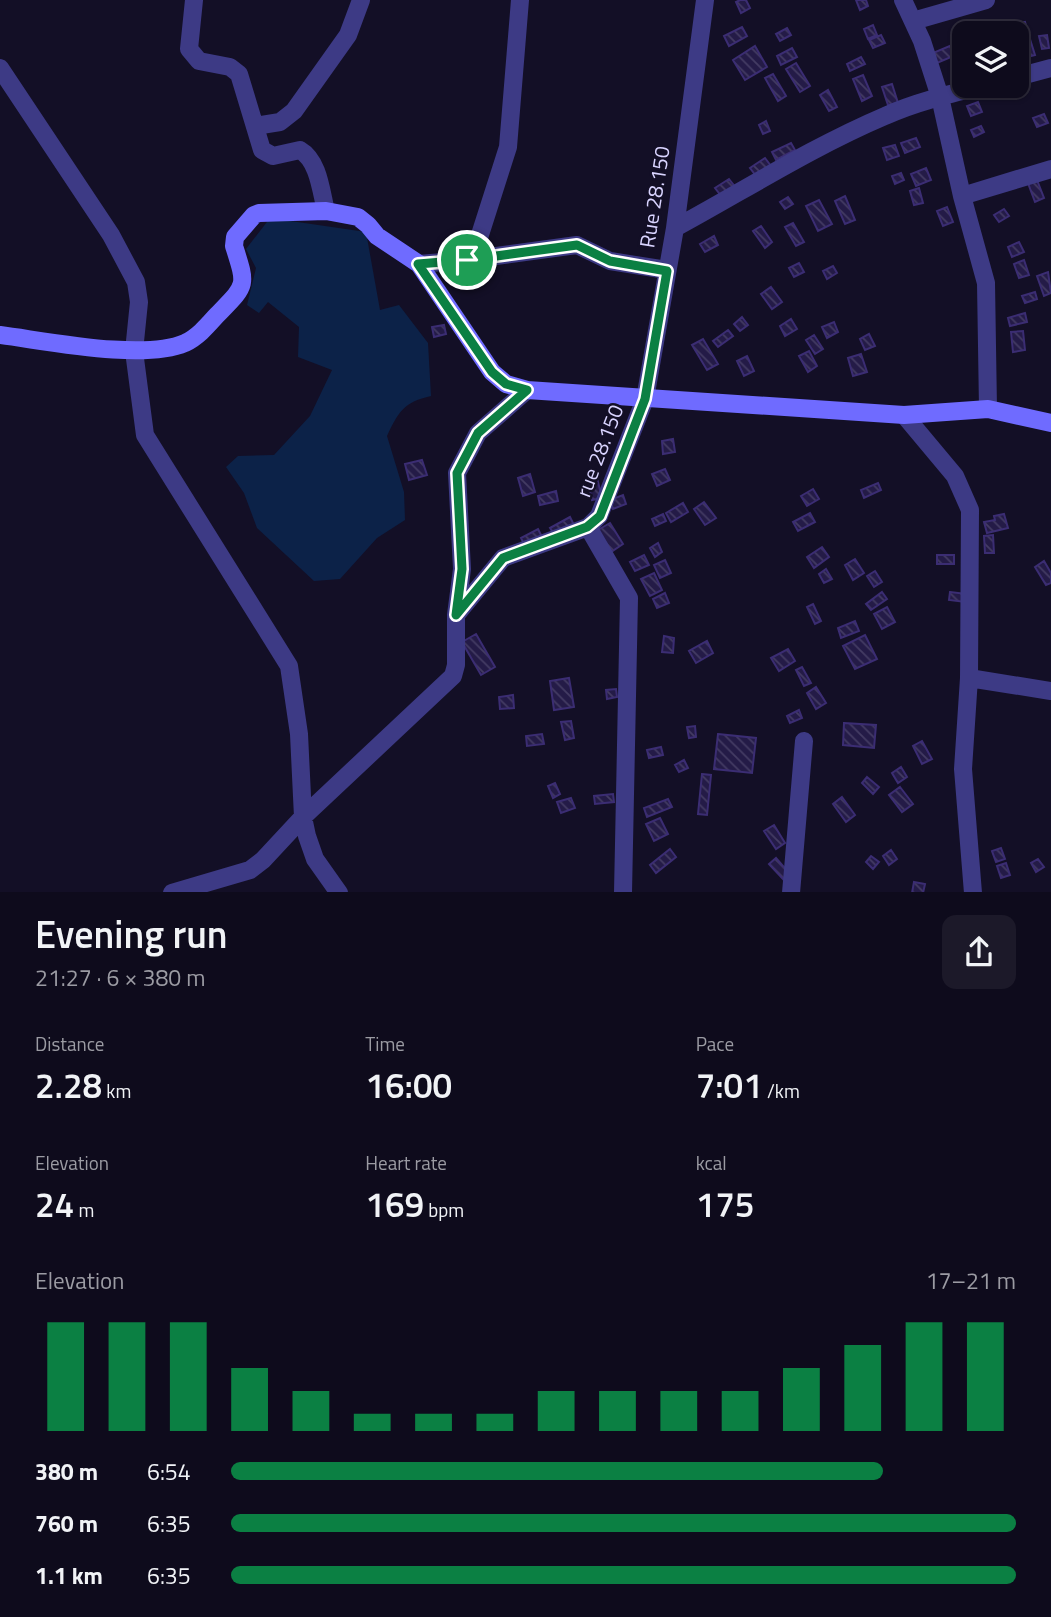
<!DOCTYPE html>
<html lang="en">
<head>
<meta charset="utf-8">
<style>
	:root { --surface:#0e0b1c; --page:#1c1929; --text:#f1f3f6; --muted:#9b9ba3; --line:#2e2b3b; --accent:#0b8043 }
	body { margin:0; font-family:"Titillium Web",sans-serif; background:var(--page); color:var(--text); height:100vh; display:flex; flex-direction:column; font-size:26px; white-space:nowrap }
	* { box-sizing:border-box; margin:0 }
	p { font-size:23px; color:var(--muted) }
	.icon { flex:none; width:38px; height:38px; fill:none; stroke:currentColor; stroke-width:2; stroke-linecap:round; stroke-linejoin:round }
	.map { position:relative; height:892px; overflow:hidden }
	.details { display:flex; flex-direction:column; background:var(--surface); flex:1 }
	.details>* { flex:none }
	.tools { position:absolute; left:952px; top:21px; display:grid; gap:14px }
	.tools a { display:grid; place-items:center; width:77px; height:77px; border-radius:14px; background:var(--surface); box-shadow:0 2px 5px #0004,0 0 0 2px var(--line); font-size:35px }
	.pin { position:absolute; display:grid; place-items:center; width:60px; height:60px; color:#fff; margin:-30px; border:4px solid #fff; border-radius:50%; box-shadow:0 2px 7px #0007 }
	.round { display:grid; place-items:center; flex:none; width:74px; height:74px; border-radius:14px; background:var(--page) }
	.summary { display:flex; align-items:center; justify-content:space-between; height:119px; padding:0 35px }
	h1 { font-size:38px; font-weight:600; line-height:52px }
	.metrics { display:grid; grid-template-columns:repeat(3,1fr); gap:10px; height:119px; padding:7px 35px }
	.metrics div { display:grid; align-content:center }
	.metrics b { font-size:35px; font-weight:600 }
	.metrics small { font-size:19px; font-weight:400 }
	.metrics p { font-size:19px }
	.chart { height:196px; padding:14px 35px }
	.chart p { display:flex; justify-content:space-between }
	.chart svg { width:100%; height:126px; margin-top:7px; stroke:var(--accent); stroke-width:6 }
	ul { padding:0 35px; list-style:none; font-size:23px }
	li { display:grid; grid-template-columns:112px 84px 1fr; align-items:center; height:52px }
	li i { height:18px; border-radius:9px; background:var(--accent) }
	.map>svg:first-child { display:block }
</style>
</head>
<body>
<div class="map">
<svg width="1051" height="893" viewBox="0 0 1051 893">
	<defs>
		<pattern id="building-back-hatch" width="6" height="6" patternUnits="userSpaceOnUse" patternTransform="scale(1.75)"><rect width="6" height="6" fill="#241b47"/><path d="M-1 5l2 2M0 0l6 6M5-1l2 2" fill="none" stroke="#433b63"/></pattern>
	</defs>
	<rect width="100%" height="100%" fill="#130f26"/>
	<path fill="#0c2248" d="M 270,218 L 366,232 L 380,310 L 399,305 L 428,343 L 431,396 C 404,402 399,411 387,436 L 404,492 L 405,520 L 377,538 L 340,579 L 314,581 L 257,528 L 244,493 L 226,467 L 238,456 L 274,455 L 310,416 L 332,370 L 298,357 L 299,327 L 268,302 L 259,313 L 247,305 L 256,268 L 246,249 Z"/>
	<path fill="url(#building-back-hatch)" stroke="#3b2d73" stroke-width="2" d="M 740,0 L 746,0 L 750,8 L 741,13 L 736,2 Z
		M 856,0 L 866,0 L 868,6 L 860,10 Z
		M 1025,22 L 1028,32 L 1017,35 L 1007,33 L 1005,26 Z
		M 873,25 L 877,35 L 868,39 L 864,29 Z
		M 742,27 L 747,36 L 729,46 L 724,36 Z
		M 787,28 L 791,35 L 780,41 L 776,34 Z
		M 881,35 L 885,43 L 873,48 L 869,40 Z
		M 1047,35 L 1049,48 L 1042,49 L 1039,36 Z
		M 1029,36 L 1035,55 L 1023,58 L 1018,40 Z
		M 959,42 L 963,52 L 937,63 L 933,53 Z
		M 755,46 L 767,67 L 745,80 L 733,60 Z
		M 792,48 L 797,57 L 781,65 L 777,56 Z
		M 861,57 L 865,64 L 850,71 L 847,64 Z
		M 796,63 L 810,86 L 800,92 L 786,69 Z
		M 773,74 L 786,96 L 778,101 L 765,78 Z
		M 863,75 L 872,96 L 862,101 L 853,79 Z
		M 892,84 L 898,103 L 888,105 L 882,87 Z
		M 828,90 L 837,107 L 829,111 L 820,95 Z
		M 978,102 L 982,112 L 971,116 L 967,106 Z
		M 1044,114 L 1048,123 L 1037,127 L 1033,118 Z
		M 766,121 L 770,131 L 763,134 L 759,125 Z
		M 981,126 L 984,132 L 974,137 L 971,130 Z
		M 916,138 L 920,147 L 905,153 L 901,143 Z
		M 791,143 L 795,150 L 776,160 L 772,152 Z
		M 895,145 L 899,156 L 887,160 L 883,148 Z
		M 765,158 L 771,166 L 756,176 L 750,168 Z
		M 926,168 L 931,180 L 916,186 L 911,174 Z
		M 901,173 L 904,180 L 895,184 L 892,176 Z
		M 729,179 L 736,188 L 722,197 L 715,188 Z
		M 1037,180 L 1044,198 L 1035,202 L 1028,183 Z
		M 919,188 L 923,203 L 914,205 L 910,191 Z
		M 845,196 L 855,220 L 845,224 L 835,201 Z
		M 788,197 L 793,204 L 785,209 L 780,202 Z
		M 819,200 L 832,224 L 818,231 L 806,206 Z
		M 947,207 L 953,222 L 943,226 L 937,211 Z
		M 1004,209 L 1009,216 L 999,222 L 994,215 Z
		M 793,223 L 804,242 L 796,246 L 785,227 Z
		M 761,226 L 772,242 L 765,248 L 753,231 Z
		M 714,236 L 718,245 L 705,252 L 700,244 Z
		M 1019,242 L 1024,252 L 1012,257 L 1008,247 Z
		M 1024,260 L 1029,275 L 1019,278 L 1014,264 Z
		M 799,263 L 804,272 L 794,277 L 789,268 Z
		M 833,266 L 837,273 L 827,279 L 823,271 Z
		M 1048,272 L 1051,293 L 1044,296 L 1037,276 Z
		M 771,287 L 782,302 L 772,309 L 761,294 Z
		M 1035,292 L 1037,299 L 1025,303 L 1022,296 Z
		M 1025,313 L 1027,322 L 1010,326 L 1008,318 Z
		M 742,317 L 748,325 L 740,331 L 734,324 Z
		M 791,319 L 797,329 L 785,336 L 780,326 Z
		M 834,322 L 838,332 L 827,338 L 822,327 Z
		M 444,325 L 446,334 L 434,337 L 432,327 Z
		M 728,330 L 733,336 L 718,347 L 713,341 Z
		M 1023,331 L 1025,350 L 1013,352 L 1011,332 Z
		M 869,334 L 875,346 L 865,350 L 860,339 Z
		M 814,335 L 823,349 L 815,354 L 806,340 Z
		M 703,339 L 718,364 L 707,370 L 692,345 Z
		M 809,351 L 817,366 L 808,372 L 799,356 Z
		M 861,354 L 867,372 L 853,376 L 848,358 Z
		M 747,356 L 754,371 L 744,376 L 737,361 Z
		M 673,439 L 675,452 L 663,454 L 662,441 Z
		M 422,460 L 427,475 L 409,480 L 405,464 Z
		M 665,469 L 670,480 L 657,486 L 652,474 Z
		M 530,474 L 535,492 L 523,496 L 518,478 Z
		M 597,478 L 602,498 L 592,500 L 588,481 Z
		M 878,483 L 881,490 L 864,498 L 861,490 Z
		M 813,489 L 819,499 L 807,506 L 801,496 Z
		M 556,491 L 558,501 L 540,505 L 538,496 Z
		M 623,495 L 626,504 L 613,509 L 610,500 Z
		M 704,502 L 716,518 L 705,525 L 694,509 Z
		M 683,503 L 688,512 L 671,522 L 666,513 Z
		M 810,513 L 815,522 L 798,531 L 793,522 Z
		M 663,514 L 666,521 L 655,526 L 652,519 Z
		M 1004,514 L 1008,528 L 987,533 L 984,522 L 995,520 L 994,516 Z
		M 570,517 L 575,527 L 556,538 L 550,528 Z
		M 610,523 L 623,544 L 611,552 L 598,530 Z
		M 538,529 L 543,539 L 526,548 L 521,538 Z
		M 993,535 L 994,553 L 985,553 L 984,536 Z
		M 658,543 L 662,552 L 655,557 L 650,548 Z
		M 822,547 L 829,557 L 814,568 L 807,557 Z
		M 644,555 L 649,565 L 635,571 L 630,562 Z
		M 937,555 L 954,555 L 954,564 L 937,564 Z
		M 855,559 L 864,573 L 853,580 L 845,565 Z
		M 665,560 L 671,573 L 660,578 L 654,565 Z
		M 1044,561 L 1051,573 L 1051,583 L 1046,585 L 1035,567 Z
		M 826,569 L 832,579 L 824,583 L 819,574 Z
		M 875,571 L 882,582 L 874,587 L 867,576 Z
		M 654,573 L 662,590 L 650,596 L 641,579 Z
		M 882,592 L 887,599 L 871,610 L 866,604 Z
		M 950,592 L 967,594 L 965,602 L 949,600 Z
		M 665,593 L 669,603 L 657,608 L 653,599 Z
		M 813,604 L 821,621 L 815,624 L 807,607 Z
		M 887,607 L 895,622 L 882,629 L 874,614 Z
		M 855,621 L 859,631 L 841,638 L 838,628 Z
		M 476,634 L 495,667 L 481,675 L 462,642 Z
		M 865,635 L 877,659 L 855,669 L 843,646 Z
		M 664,636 L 674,638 L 673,653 L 662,652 Z
		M 707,641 L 713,653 L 696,663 L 689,651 Z
		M 788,649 L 795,661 L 779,671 L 771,658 Z
		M 802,667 L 811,683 L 804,686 L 796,670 Z
		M 569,678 L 574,707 L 554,710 L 550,681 Z
		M 816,687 L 826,703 L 816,709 L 807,693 Z
		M 616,689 L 617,697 L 607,699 L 606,690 Z
		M 513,695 L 514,708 L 500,709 L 499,697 Z
		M 799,710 L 802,718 L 790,723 L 787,716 Z
		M 571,721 L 574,738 L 565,740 L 561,722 Z
		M 844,723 L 876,725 L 874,748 L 843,745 Z
		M 695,726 L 696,737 L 689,738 L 687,727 Z
		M 542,734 L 544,744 L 527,746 L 526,736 Z
		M 718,734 L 756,738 L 752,773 L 714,769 Z
		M 922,741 L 932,759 L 922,764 L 913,746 Z
		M 661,747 L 663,755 L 649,758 L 647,750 Z
		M 684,760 L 688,768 L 679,772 L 675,765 Z
		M 901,767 L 907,777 L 898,783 L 892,773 Z
		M 702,774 L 711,775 L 707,815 L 698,814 Z
		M 867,777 L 879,787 L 873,794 L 862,783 Z
		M 555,783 L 560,794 L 553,798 L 548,786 Z
		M 900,787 L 913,804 L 902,812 L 889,795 Z
		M 613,794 L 614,802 L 595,804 L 594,796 Z
		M 842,797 L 855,815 L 846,822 L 833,804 Z
		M 571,798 L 575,808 L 561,813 L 557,802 Z
		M 668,799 L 672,807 L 647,817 L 644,808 Z
		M 660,818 L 668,834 L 654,841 L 646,824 Z
		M 774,825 L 785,843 L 776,849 L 764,831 Z
		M 1001,848 L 1005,859 L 996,862 L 992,851 Z
		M 670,849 L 676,857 L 656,873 L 650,865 Z
		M 891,850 L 897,859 L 889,865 L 883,856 Z
		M 871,856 L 879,862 L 873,869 L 866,862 Z
		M 776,858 L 789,873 L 783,879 L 769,864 Z
		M 1038,859 L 1044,867 L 1036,872 L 1031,863 Z
		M 1006,863 L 1010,875 L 1001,878 L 997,866 Z
		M 914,882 L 925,884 L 923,893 L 912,893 Z"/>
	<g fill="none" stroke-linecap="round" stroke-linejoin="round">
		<path stroke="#3d3a85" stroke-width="18" d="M 194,0 L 189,49 L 199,61 L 230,67 L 239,74 L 262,150 L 273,156 L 300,150 C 319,161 321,192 326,211
			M 903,0 L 922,41 L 940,97 L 962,196 L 986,283 L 988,409
			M 913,21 L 986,0
			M 0,68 L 111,235 L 136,282 L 139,302 L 134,351 L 145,435 L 289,666 L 299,734 L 303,817 L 307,836 L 315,859 L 339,893
			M 1017,77 L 1051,68
			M 255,126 L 280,122 L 294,111 L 348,35 L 361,0
			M 962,196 L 1051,169
			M 675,228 C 745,190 812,147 885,116 C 916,102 950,94 983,86
			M 467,260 L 478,241 L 508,147 L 520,0
			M 419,264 L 467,260 L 577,245 L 610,261 L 667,270
			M 904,415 L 955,476 L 970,510 L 969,678 L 963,769 L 973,893
			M 588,527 L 629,598 L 623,893
			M 456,615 L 503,558 L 588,527 L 599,516 L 645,399 L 675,228 L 705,0
			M 969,678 L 1051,691
			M 172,893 L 250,870 L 263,860 L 303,817 L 453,676 L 456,665 L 456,615 L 462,569 L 457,473 L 478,433 L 527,390
			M 791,893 L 804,741"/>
		<path stroke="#6f6bff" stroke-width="18" d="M 0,335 C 47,341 143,361 185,343 C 198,337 208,325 217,315 C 247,284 247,287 234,246 L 235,237 L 254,215 L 259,213 L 326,211 L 358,217 L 368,225 L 377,236 L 419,264 L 492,372 L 506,384 L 527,390 L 904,415 L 988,409 L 1051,423"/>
	</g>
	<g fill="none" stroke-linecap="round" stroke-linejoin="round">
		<defs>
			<path id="route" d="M 577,245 L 610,261 L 667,271 L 645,399 L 600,516 L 587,527 L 503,558 L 456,615 L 462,569 L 457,473 L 478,433 L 527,390 L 506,384 L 492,372 L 418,264 L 467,260 Z"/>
		</defs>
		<use href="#route" stroke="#fff" stroke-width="14"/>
		<use href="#route" stroke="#0b8043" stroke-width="9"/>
	</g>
	<g text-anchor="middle" stroke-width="5" stroke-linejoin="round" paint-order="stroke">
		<g font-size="21" fill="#d9d4ff" stroke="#130f26">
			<text transform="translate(655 197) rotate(-81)" y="7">Rue 28.150</text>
			<text transform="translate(600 451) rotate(-69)" y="7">rue 28.150</text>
		</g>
	</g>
</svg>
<div class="tools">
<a><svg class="icon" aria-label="layers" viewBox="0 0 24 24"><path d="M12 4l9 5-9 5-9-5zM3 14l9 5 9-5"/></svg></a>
</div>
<div class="pin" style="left:467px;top:260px;background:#1e9e55"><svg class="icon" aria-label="arrive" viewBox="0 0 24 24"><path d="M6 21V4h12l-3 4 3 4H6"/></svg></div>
</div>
<section class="details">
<div class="summary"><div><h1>Evening run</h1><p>21:27 · 6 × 380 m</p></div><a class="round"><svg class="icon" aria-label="share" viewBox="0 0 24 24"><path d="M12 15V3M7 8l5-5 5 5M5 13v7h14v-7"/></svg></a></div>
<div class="metrics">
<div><p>Distance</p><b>2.28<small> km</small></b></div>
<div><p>Time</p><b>16:00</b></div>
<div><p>Pace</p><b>7:01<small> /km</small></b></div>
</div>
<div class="metrics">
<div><p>Elevation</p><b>24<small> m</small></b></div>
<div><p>Heart rate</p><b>169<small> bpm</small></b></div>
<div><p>kcal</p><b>175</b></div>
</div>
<div class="chart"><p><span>Elevation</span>17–21 m</p>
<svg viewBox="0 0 160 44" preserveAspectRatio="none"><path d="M5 44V6M15 44V6M25 44V6M35 44V22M45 44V30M55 44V38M65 44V38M75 44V38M85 44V30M95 44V30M105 44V30M115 44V30M125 44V22M135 44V14M145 44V6M155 44V6"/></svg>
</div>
<ul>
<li><b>380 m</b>6:54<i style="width:83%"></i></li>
<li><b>760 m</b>6:35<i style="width:100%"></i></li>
<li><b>1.1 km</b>6:35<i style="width:100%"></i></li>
</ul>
</section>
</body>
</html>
